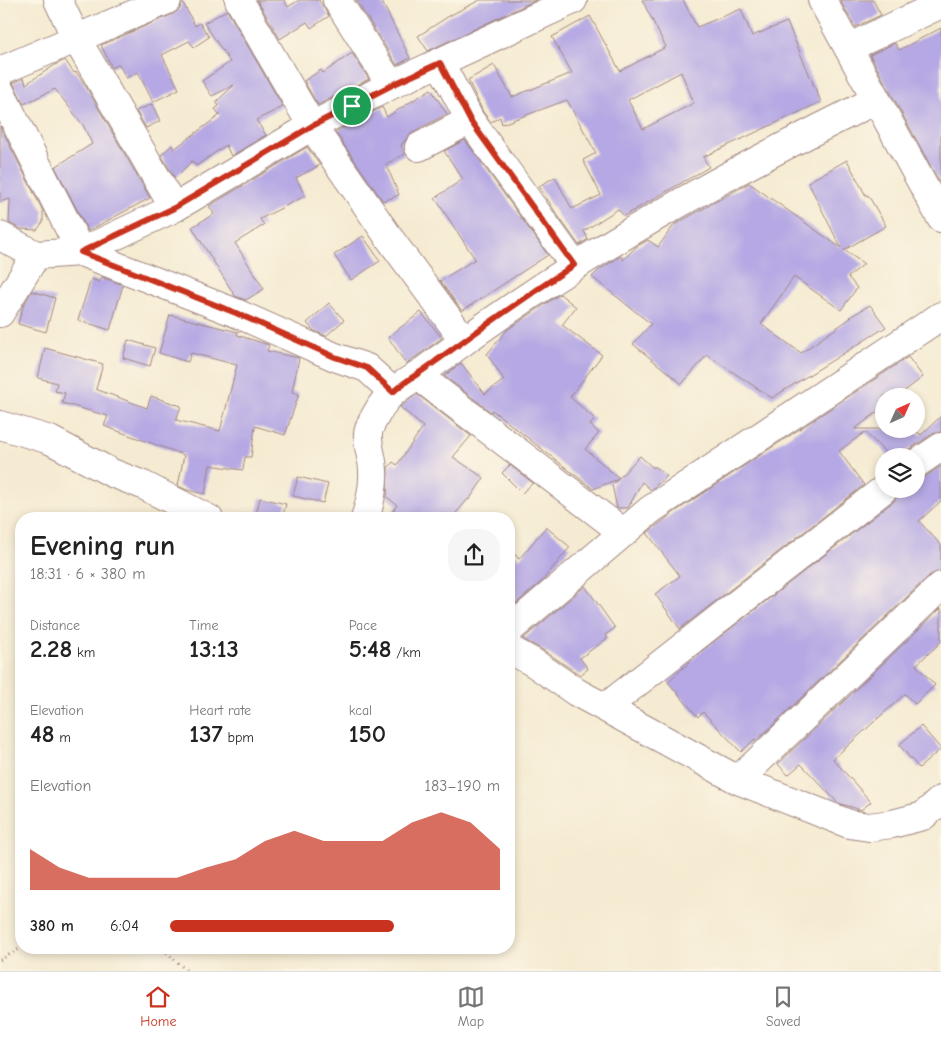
<!DOCTYPE html>
<html lang="en">
<head>
<meta charset="utf-8">
<style>
	:root { --surface:#fff; --page:#f6f6f6; --text:#222; --muted:#767676; --line:#e0e0e0; --accent:#c8321e }
	body { margin:0; font-family:"Comic Neue",sans-serif; background:var(--page); color:var(--text); height:100vh; display:flex; flex-direction:column; font-size:19px; white-space:nowrap }
	* { box-sizing:border-box; margin:0 }
	p { font-size:16px; color:var(--muted) }
	.icon { flex:none; width:28px; height:28px; fill:none; stroke:currentColor; stroke-width:2; stroke-linecap:round; stroke-linejoin:round }
	.map { position:relative; flex:1; overflow:hidden }
	.sheet { position:absolute; left:15px; top:512px; width:500px; height:442px; display:flex; flex-direction:column; background:var(--surface); border-radius:20px; box-shadow:0 2px 8px #0003 }
	.sheet>* { flex:none }
	.needle { width:32px; rotate:45deg }
	.tools { position:absolute; left:875px; top:388px; display:grid; gap:10px }
	.tools a { display:grid; place-items:center; width:50px; height:50px; border-radius:50%; background:var(--surface); box-shadow:0 2px 8px #0003; font-size:25px }
	.pin { position:absolute; display:grid; place-items:center; width:42px; height:42px; color:#fff; margin:-21px; border:2px solid #fff; border-radius:50%; box-shadow:0 1px 5px #0007 }
	.round { display:grid; place-items:center; flex:none; width:52px; height:52px; border-radius:20px; background:var(--page) }
	.overview { display:flex; align-items:center; justify-content:space-between; height:85px; padding:0 15px }
	h1 { font-size:28px; font-weight:700; line-height:38px }
	.stats { display:grid; grid-template-columns:repeat(3,1fr); gap:8px; height:85px; padding:5px 15px }
	.stats div { display:grid; align-content:center }
	.stats b { font-size:25px; font-weight:700 }
	.stats small { font-size:14px; font-weight:400 }
	.stats p { font-size:14px }
	.chart { height:140px; padding:10px 15px }
	.chart p { display:flex; justify-content:space-between }
	.chart svg { width:100%; height:90px; margin-top:5px; fill:var(--accent); opacity:.7 }
	ul { padding:0 15px; list-style:none; font-size:16px }
	li { display:grid; grid-template-columns:80px 60px 1fr; align-items:center; height:38px }
	li i { height:12px; border-radius:6px; background:var(--accent) }
	.menu { display:flex; justify-content:space-around; align-items:center; height:70px; border-top:1px solid var(--line); background:var(--surface); font-size:14px; color:var(--muted) }
	.menu a { display:grid; justify-items:center; gap:2px }
	.menu .selected { color:var(--accent) }
	.map>svg:first-child { display:block }
</style>
</head>
<body>
<div class="map">
<svg width="941" height="971" viewBox="0 0 941 971">
	<rect width="100%" height="100%" fill="#fcf5e5"/>
	<filter id="ink" filterUnits="userSpaceOnUse"><feTurbulence type="fractalNoise" baseFrequency=".02" numOctaves="2"/><feDisplacementMap in="SourceGraphic" scale="10" xChannelSelector="R" yChannelSelector="G"/><feConvolveMatrix kernelMatrix="1 2 1 2 8 2 1 2 1" color-interpolation-filters="sRGB"/></filter>
	<filter id="wash" filterUnits="userSpaceOnUse"><feTurbulence type="fractalNoise" baseFrequency=".0096" numOctaves="4" result="noise"/><feDisplacementMap in="SourceGraphic" scale="20" xChannelSelector="R" yChannelSelector="G"/><feGaussianBlur stdDeviation="1.12" result="paint"/><feColorMatrix in="noise" values="0 0 0 0 0 0 0 0 0 0 0 0 0 0 0 0 0 1.4 0 .05"/><feComposite in="paint" operator="in"/></filter>
	<g filter="url(#wash)">
		<rect width="100%" height="100%" fill="#f5ebd2"/>
		<g id="blocks">
			<path fill="#b5a8e4" fill-rule="evenodd" d="M 257,0 L 284,0 L 288,7 L 299,0 L 319,0 L 329,16 L 311,28 L 307,22 L 280,39 Z
				M 356,0 L 381,0 L 410,58 L 397,65 Z
				M 480,0 L 536,0 L 428,51 L 418,36 L 449,16 Z
				M 642,0 L 683,0 L 697,27 L 741,9 L 752,36 L 787,22 L 821,102 L 703,157 L 709,167 L 624,216 L 618,209 L 584,231 L 588,239 L 579,245 L 556,213 L 539,186 L 555,177 L 572,209 L 601,195 L 583,160 L 596,153 L 567,100 L 502,124 L 500,117 L 491,122 L 483,112 L 468,80 L 494,65 L 512,97 L 572,73 L 552,37 L 590,16 L 620,71 L 666,47 ZM 681,72 L 694,103 L 643,129 L 628,100 Z
				M 840,0 L 873,0 L 881,15 L 855,27 Z
				M 182,1 L 195,26 L 200,23 L 209,37 L 194,47 L 189,41 L 162,55 L 179,89 L 153,102 L 138,72 L 126,78 L 119,64 L 112,68 L 101,45 L 173,14 L 180,9 Z
				M 227,10 L 283,107 L 256,120 L 266,135 L 231,156 L 226,145 L 196,166 L 192,161 L 175,178 L 161,155 L 172,145 L 174,149 L 220,115 L 215,109 L 219,106 L 216,102 L 234,85 L 212,96 L 202,81 L 230,62 L 204,23 Z
				M 941,28 L 941,185 L 870,55 L 895,43 L 899,50 Z
				M 352,53 L 369,79 L 318,105 L 304,81 L 321,70 L 323,73 Z
				M 65,60 L 74,73 L 76,72 L 85,85 L 150,198 L 88,231 L 55,167 L 92,144 L 83,125 L 55,89 L 24,104 L 13,83 L 24,78 L 26,84 L 55,65 Z
				M 431,89 L 447,114 L 411,133 L 401,145 L 405,154 L 386,164 L 399,195 L 383,201 L 335,132 L 382,107 L 387,117 Z
				M 152,104 L 160,121 L 146,128 L 136,111 Z
				M 0,126 L 43,211 L 43,222 L 37,230 L 21,229 L 9,223 L 10,199 L 0,202 Z
				M 465,140 L 548,255 L 462,311 L 440,281 L 475,259 L 435,198 L 463,179 L 444,151 Z
				M 307,147 L 320,165 L 296,178 L 305,196 L 260,219 L 264,225 L 235,243 L 264,289 L 246,300 L 235,296 L 192,227 L 214,214 L 209,206 Z
				M 847,160 L 866,196 L 868,195 L 886,226 L 844,250 L 864,264 L 848,277 L 857,288 L 841,310 L 794,277 L 761,324 L 801,353 L 852,317 L 850,317 L 870,305 L 886,327 L 772,398 L 707,355 L 682,384 L 633,344 L 651,324 L 592,277 L 599,270 L 621,256 L 623,260 L 636,247 L 648,240 L 658,247 L 674,225 L 749,183 L 841,248 L 808,182 Z
				M 363,236 L 380,261 L 351,280 L 334,255 Z
				M 102,277 L 123,285 L 110,330 L 78,320 L 91,279 L 100,282 Z
				M 32,291 L 55,298 L 46,332 L 18,324 L 23,306 Z
				M 560,294 L 576,307 L 562,325 L 602,355 L 570,397 L 595,419 L 590,425 L 599,433 L 585,449 L 619,478 L 640,456 L 652,467 L 656,467 L 667,476 L 651,490 L 642,482 L 628,508 L 617,508 L 612,485 L 618,479 L 593,489 L 492,410 L 491,412 L 444,376 L 461,363 L 485,394 L 504,380 L 487,354 L 507,330 Z
				M 329,303 L 344,320 L 326,336 L 313,330 L 307,323 Z
				M 421,312 L 442,338 L 406,364 L 388,337 Z
				M 170,315 L 238,332 L 237,335 L 269,345 L 267,351 L 299,358 L 292,392 L 299,394 L 285,435 L 255,426 L 251,457 L 245,457 L 243,470 L 210,465 L 205,494 L 187,490 L 178,486 L 184,455 L 104,426 L 108,416 L 62,403 L 65,393 L 55,391 L 57,383 L 38,378 L 45,348 L 103,364 L 96,389 L 98,390 L 147,408 L 151,396 L 181,406 L 176,420 L 220,431 L 237,365 L 191,353 L 188,362 L 159,353 Z
				M 128,340 L 155,348 L 150,366 L 123,358 Z
				M 908,357 L 923,377 L 898,396 L 884,396 L 884,407 L 855,429 L 914,429 L 921,435 L 941,416 L 941,432 L 932,434 L 907,451 L 903,456 L 889,456 L 865,432 L 839,451 L 864,485 L 680,629 L 655,594 L 680,576 L 647,533 L 673,513 Z
				M 417,394 L 471,436 L 453,457 L 484,478 L 469,500 L 468,499 L 451,519 L 387,519 L 397,505 L 387,497 L 388,468 L 393,462 L 397,465 L 423,427 L 400,407 Z
				M 510,465 L 533,483 L 522,493 L 502,473 Z
				M 941,466 L 941,501 L 919,521 L 941,545 L 941,571 L 930,575 L 756,741 L 755,739 L 741,752 L 703,712 L 698,717 L 668,682 L 698,654 L 894,501 L 898,495 L 899,489 L 916,489 L 916,479 L 925,477 Z
				M 298,477 L 328,484 L 323,503 L 293,496 Z
				M 260,498 L 286,504 L 282,519 L 255,519 Z
				M 546,527 L 570,547 L 543,580 L 509,610 L 509,548 L 519,559 Z
				M 585,586 L 615,628 L 605,635 L 608,638 L 580,658 L 588,669 L 580,675 L 543,650 L 523,639 Z
				M 941,608 L 941,642 L 916,665 L 935,685 L 915,704 L 905,694 L 833,759 L 871,802 L 861,810 L 838,803 L 801,764 L 788,775 L 778,764 Z
				M 921,726 L 941,749 L 919,768 L 899,745 Z"/>
		</g>
	</g>
	<g filter="url(#ink)">
		<use href="#blocks" fill-opacity="0" stroke="#a0857e" stroke-width="1"/>
		<g fill="none" stroke-linecap="round" stroke-linejoin="round">
			<defs>
				<path id="minor" d="M 58,0 L 76,38 L 174,208
					M 239,0 L 312,126 L 390,239 L 464,340
					M 337,0 L 391,85
					M 822,0 L 941,218
					M 848,48 L 941,4
					M 440,63 L 470,120 L 574,265
					M 0,71 L 167,0
					M 0,91 L 81,252 L 174,208 L 312,126 L 391,85 L 573,0
					M 419,147 L 470,120
					M 0,236 L 36,255 L 81,252 L 236,313 L 335,357 L 367,368 L 393,392
					M 0,313 L 36,255
					M 417,375 L 624,533
					M 0,425 L 50,440 L 112,473 L 143,485 L 209,519
					M 916,464 L 941,447
					M 365,519 C 370,503 374,487 373,471 C 373,459 368,449 368,437 C 367,430 373,420 377,413 C 387,394 400,386 418,375 C 428,368 438,360 448,353 C 581,254 727,173 876,100
					M 509,630 L 650,510 L 941,316
					M 509,649 L 534,663 L 576,692 L 738,780 L 849,824 L 869,827 L 892,824 L 923,816 L 941,800
					M 606,707 L 884,489
					M 738,780 L 941,586"/>
			</defs>
			<use href="#minor" stroke="#a0857e" stroke-width="30"/>
			<path stroke="#a0857e" stroke-width="3" stroke-dasharray="1 4" stroke-linecap="butt" d="M 163,949 L 187,971
				M 0,960 L 21,948"/>
			<use href="#minor" stroke="#fff" stroke-width="28"/>
		</g>
	</g>
	<g fill="none" stroke-linecap="round" stroke-linejoin="round" filter="url(#ink)">
		<defs>
			<path id="route" d="M 440,63 L 470,120 L 574,265 C 527,296 481,328 436,361 C 422,372 406,380 393,392 L 367,368 L 335,357 L 236,313 L 81,252 L 174,208 L 312,126 L 392,85 Z"/>
		</defs>
		<use href="#route" stroke="#fff" stroke-width="10"/>
		<use href="#route" stroke="#c8321e" stroke-width="6"/>
	</g>
</svg>
<div class="tools">
<a><svg class="needle" viewBox="-14 -14 28 28"><path d="M0-13l5 13h-10z" fill="#e53935"/><path d="M0 13l5-13h-10z" fill="#767676"/></svg></a>
<a><svg class="icon" aria-label="layers" viewBox="0 0 24 24"><path d="M12 4l9 5-9 5-9-5zM3 14l9 5 9-5"/></svg></a>
</div>
<div class="pin" style="left:352px;top:106px;background:#1e9e55"><svg class="icon" aria-label="arrive" viewBox="0 0 24 24"><path d="M6 21V4h12l-3 4 3 4H6"/></svg></div>
<section class="sheet">
<div class="overview"><div><h1>Evening run</h1><p>18:31 · 6 × 380 m</p></div><a class="round"><svg class="icon" aria-label="share" viewBox="0 0 24 24"><path d="M12 15V3M7 8l5-5 5 5M5 13v7h14v-7"/></svg></a></div>
<div class="stats">
<div><p>Distance</p><b>2.28<small> km</small></b></div>
<div><p>Time</p><b>13:13</b></div>
<div><p>Pace</p><b>5:48<small> /km</small></b></div>
</div>
<div class="stats">
<div><p>Elevation</p><b>48<small> m</small></b></div>
<div><p>Heart rate</p><b>137<small> bpm</small></b></div>
<div><p>kcal</p><b>150</b></div>
</div>
<div class="chart"><p><span>Elevation</span>183–190 m</p>
<svg viewBox="0 0 160 44" preserveAspectRatio="none"><path d="M0 44V24L10 33L20 38L30 38L40 38L50 38L60 33L70 29L80 20L90 15L100 20L110 20L120 20L130 11L140 6L150 11L160 24V44z"/></svg>
</div>
<ul>
<li><b>380 m</b>6:04<i style="width:68%"></i></li>
</ul>
</section>
</div>
<nav class="menu">
<a class="selected"><svg class="icon" aria-label="home" viewBox="0 0 24 24"><path d="M3 11l9-7 9 7M6 9v11h12V9"/></svg>Home</a>
<a><svg class="icon" aria-label="map" viewBox="0 0 24 24"><path d="M3 6l6-2 6 2 6-2v14l-6 2-6-2-6 2zM9 4v14M15 6v14"/></svg>Map</a>
<a><svg class="icon" aria-label="saved" viewBox="0 0 24 24"><path d="M7 4h10v16l-5-4-5 4z"/></svg>Saved</a>
</nav>
</body>
</html>
